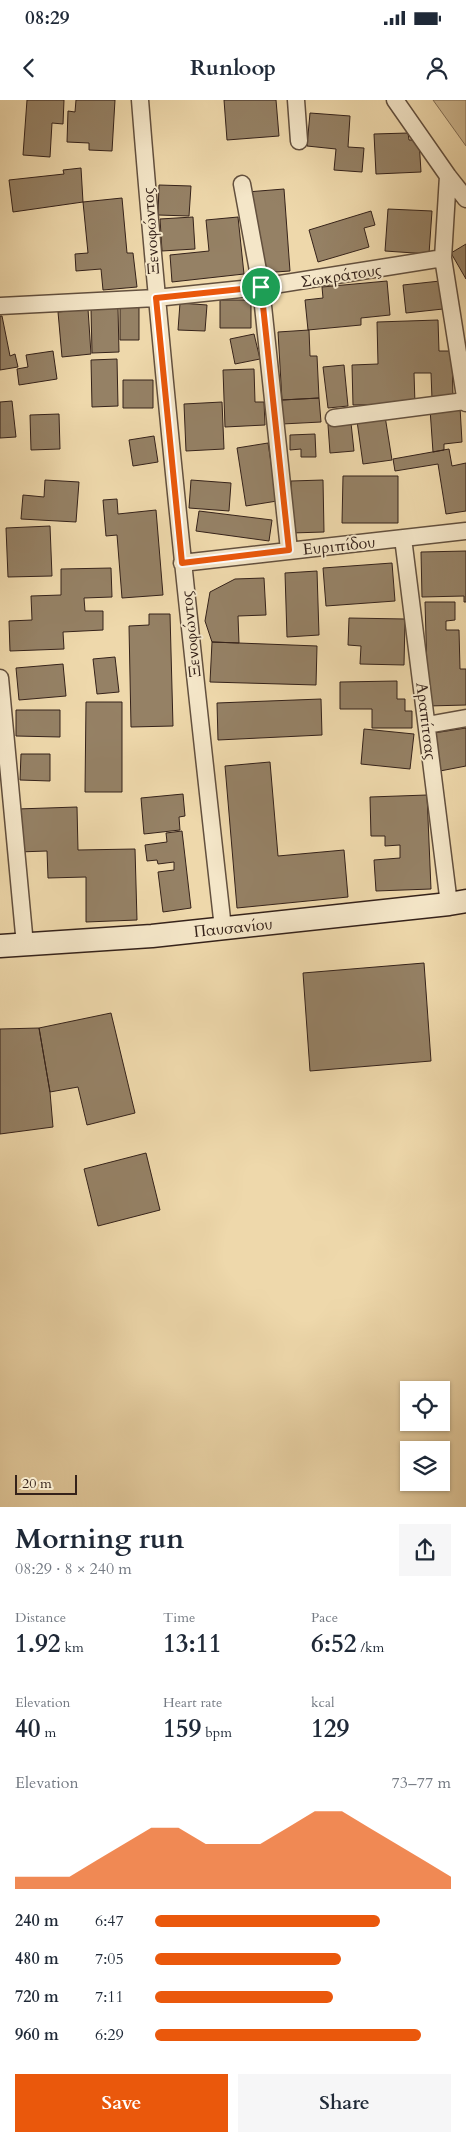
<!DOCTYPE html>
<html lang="en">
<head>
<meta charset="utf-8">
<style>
	:root { --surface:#fff; --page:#f6f6f7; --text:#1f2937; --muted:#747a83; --accent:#ea580c }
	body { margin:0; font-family:Cardo,serif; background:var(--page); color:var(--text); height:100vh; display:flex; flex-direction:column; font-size:19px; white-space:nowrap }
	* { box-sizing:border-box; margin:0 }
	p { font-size:16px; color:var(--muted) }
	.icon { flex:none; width:28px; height:28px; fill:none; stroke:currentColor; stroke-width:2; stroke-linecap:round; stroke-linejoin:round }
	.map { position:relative; height:1407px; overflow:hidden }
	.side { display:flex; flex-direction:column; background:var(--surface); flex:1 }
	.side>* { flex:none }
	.buttons { position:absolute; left:400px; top:1281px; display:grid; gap:10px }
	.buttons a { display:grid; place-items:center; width:50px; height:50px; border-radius:0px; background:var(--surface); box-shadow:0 1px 4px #0004; font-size:25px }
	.scale { position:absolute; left:15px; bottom:12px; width:62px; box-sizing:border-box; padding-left:5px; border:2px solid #35221a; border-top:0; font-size:14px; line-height:18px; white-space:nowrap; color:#35221a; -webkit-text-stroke:4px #f4e6c8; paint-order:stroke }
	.pin { position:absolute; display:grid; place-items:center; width:42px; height:42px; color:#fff; margin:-21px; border:2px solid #fff; border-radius:50%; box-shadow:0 1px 5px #0007 }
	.round { display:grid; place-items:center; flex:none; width:52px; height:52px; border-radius:0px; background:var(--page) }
	.overview { display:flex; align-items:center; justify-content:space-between; height:85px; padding:0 15px }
	h1 { font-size:28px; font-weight:600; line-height:38px }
	.metrics { display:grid; grid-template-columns:repeat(3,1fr); gap:8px; height:85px; padding:5px 15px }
	.metrics div { display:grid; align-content:center }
	.metrics b { font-size:25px; font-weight:600 }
	.metrics small { font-size:14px; font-weight:400 }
	.metrics p { font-size:14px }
	.chart { height:140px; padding:10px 15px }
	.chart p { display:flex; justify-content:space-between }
	.chart svg { width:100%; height:90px; margin-top:5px; fill:var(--accent); opacity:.7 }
	.primary-button { display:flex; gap:10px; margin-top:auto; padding:10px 15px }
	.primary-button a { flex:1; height:58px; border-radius:0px; background:var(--accent); color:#fff; font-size:20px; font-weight:600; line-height:58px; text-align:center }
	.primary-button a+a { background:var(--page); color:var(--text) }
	ul { padding:0 15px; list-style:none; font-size:16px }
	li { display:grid; grid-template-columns:80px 60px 1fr; align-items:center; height:38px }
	li i { height:12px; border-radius:6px; background:var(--accent) }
	.status { display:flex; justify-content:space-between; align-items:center; height:35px; padding:0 25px; background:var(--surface); direction:ltr }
	.status svg { height:14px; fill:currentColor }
	header { display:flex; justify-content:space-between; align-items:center; height:65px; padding:0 15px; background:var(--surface); font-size:22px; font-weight:600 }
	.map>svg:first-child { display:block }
</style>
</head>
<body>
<div class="status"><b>08:29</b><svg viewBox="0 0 49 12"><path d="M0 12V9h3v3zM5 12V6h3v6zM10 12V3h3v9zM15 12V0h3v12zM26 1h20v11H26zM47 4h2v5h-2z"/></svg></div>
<header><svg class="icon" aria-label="back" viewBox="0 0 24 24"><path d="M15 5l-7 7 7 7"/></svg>Runloop<svg class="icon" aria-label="person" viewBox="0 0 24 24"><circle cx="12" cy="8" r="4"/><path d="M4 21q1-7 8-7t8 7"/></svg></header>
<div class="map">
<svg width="466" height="1407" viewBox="0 0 466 1407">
	<rect width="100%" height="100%" fill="#eed8ab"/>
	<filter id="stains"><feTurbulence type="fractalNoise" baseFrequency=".004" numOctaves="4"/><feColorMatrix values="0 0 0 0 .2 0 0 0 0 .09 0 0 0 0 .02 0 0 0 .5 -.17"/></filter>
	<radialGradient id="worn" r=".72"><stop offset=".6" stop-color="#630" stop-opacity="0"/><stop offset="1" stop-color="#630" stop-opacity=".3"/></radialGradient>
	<path fill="#cfb992" stroke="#826e56" d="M 433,0 L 466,0 L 466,46 Z"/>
	<path fill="#958165" stroke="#35221a" d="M 27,0 L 64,0 L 63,24 L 52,23 L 50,57 L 23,55 Z
		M 76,0 L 115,0 L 112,51 L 89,50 L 89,43 L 67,42 L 68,11 L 75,12 Z
		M 224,0 L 276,0 L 279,36 L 227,40 Z
		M 310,13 L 350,16 L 348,47 L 364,48 L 362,72 L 334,70 L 336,49 L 307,46 Z
		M 408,33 L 409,40 L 419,40 L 421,72 L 376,74 L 374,34 Z
		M 81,68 L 83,102 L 13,112 L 9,80 L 64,74 L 63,70 Z
		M 159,85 L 191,86 L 189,116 L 158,115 Z
		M 284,89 L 290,171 L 261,173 L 247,92 Z
		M 122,98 L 127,153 L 133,153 L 137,187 L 103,190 L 101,169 L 76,171 L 75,154 L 88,153 L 83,102 Z
		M 388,109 L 432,111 L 429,154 L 385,151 Z
		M 371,111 L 375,125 L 364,128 L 369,147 L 318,162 L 309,130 Z
		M 193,117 L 195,149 L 162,151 L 160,119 Z
		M 238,117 L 244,174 L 172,182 L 170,155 L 209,151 L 206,120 Z
		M 466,144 L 466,179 L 451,153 Z
		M 387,181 L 390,215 L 361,218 L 361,225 L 308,230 L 305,200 L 323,198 L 322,187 Z
		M 440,181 L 443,209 L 406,213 L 403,185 Z
		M 220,200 L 251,200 L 251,228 L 220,228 Z
		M 180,203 L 207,205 L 205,231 L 178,230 Z
		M 120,206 L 139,206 L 139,240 L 120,240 Z
		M 118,208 L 119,252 L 92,253 L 91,209 Z
		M 88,209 L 91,254 L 62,257 L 58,212 Z
		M 0,216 L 2,216 L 10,256 L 15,254 L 18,267 L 0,270 Z
		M 438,220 L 439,251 L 452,251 L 453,298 L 432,299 L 431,273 L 414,273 L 415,304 L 353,305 L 352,265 L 378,264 L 377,222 Z
		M 309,230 L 310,256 L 317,256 L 319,298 L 282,300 L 278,232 Z
		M 254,234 L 260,259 L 235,264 L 230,239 Z
		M 53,251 L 57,279 L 19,285 L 17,269 L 28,267 L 26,255 Z
		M 117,259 L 118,306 L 92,307 L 91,260 Z
		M 344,265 L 348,306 L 328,308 L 323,267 Z
		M 254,269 L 255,302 L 264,302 L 265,325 L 225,327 L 223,270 Z
		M 123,280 L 153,280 L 153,308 L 123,308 Z
		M 319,298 L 321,322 L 282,324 L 282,300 Z
		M 12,301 L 16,337 L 0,338 L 0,302 Z
		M 222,302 L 224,349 L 186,351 L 184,304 Z
		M 460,307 L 462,342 L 444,344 L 444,350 L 433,352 L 430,309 Z
		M 59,314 L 60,349 L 31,350 L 30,315 Z
		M 385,316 L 392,360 L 363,364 L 357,321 Z
		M 351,323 L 354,351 L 330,353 L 328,325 Z
		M 315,334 L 316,357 L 301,357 L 301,349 L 290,350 L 290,335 Z
		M 154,336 L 158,362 L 133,366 L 129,340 Z
		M 268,343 L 277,401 L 246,406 L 237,348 Z
		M 449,349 L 452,366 L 466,363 L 466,411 L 446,414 L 438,364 L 395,371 L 393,359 Z
		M 343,376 L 398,376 L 398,423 L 342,423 Z
		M 45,380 L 79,382 L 76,422 L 21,419 L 23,395 L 44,397 Z
		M 191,380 L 231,383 L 229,411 L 189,408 Z
		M 323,380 L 324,432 L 291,433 L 291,381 Z
		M 117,399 L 118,414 L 156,410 L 163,495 L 122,498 L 117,435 L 106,436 L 103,400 Z
		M 199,411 L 272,420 L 269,441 L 196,431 Z
		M 50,426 L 52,476 L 8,477 L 6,428 Z
		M 466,451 L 466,502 L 464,502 L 464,496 L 422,497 L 421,452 Z
		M 392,463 L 395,501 L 326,506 L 323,468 Z
		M 111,468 L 112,497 L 84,498 L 85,511 L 103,511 L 103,530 L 63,532 L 64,549 L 10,551 L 9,521 L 32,520 L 31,496 L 61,495 L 61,469 Z
		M 317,471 L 319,535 L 287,537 L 285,473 Z
		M 264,478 L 266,515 L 238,516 L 239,543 L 212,542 L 205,521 L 210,492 L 235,479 Z
		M 425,502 L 455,502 L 455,520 L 446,521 L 446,530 L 459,530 L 460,569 L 466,569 L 466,605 L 428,606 Z
		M 149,514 L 170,514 L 173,626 L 131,627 L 129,526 L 149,525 Z
		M 349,518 L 405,519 L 404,565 L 360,564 L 361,546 L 348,545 Z
		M 212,542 L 317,546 L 316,585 L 210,582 Z
		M 115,557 L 119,592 L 97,594 L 93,559 Z
		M 63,564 L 66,596 L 19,600 L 16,568 Z
		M 397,581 L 397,599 L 405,599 L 405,611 L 412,611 L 412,628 L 372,628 L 372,609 L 340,609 L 340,582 Z
		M 321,599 L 322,635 L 218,640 L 217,603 Z
		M 86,602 L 122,602 L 122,692 L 85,692 Z
		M 16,610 L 60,610 L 60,637 L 16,636 Z
		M 466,628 L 466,666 L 440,671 L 434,633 Z
		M 364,629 L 414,634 L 410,669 L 361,664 Z
		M 21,654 L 50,654 L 50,681 L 20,680 Z
		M 270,662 L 278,756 L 344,750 L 348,797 L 237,808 L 225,666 Z
		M 183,694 L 185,716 L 179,717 L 180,730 L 144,734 L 141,698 Z
		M 427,695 L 431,789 L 376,791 L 374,760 L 400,758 L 400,745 L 385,746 L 385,736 L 371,736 L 370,697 Z
		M 77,707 L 78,750 L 135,749 L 137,820 L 86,822 L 86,777 L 48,778 L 47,751 L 18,752 L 17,709 Z
		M 182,731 L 191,808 L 163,812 L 158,772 L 174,770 L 174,762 L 158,764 L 157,760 L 147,761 L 145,745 L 167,742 L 166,733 Z
		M 424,863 L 431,961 L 310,971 L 303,873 Z
		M 111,913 L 135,1013 L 87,1025 L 78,987 L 50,992 L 39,928 Z
		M 39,928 L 50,992 L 53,1027 L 0,1034 L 0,929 Z
		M 146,1053 L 160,1110 L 98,1126 L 84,1069 Z"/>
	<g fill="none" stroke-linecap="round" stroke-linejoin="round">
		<defs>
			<path id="street" d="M 140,0 C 162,277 192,552 223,828
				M 296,0 L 299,41
				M 395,0 L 448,76 L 466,99
				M 448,76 L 443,158 L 466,303
				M 242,84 L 261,187 L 289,450
				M 0,206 L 156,198 L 261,187 L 443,158
				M 334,318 L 465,301
				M 403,438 L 449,804
				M 182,463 L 466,431
				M 0,578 L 25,845
				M 427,625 L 466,618"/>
			<path id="secondary" d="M 0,846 L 152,836 L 449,804 L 466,801"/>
		</defs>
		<use href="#street" stroke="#63503e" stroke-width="19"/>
		<use href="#secondary" stroke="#35221a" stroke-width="25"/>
		<use href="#street" stroke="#f4e6c8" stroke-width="16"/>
		<use href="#secondary" stroke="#f4e6c8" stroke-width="22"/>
	</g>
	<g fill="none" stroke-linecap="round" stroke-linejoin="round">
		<defs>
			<path id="route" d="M 261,187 L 289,450 L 182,463 L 156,198 Z"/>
		</defs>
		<use href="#route" stroke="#fff" stroke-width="10"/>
		<use href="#route" stroke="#ea580c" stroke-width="6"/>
	</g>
	<g text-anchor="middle" stroke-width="4" stroke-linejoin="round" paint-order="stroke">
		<g font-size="16" fill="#35221a" stroke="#f4e6c8">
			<text transform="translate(150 131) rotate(-94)" y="6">Ξενοφώντος</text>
			<text transform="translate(341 175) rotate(-9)" y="6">Σωκράτους</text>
			<text transform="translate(339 445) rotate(-6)" y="6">Ευριπίδου</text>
			<text transform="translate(190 534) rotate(-96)" y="6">Ξενοφώντος</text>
			<text transform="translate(427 621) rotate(83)" y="6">Αραπίτσας</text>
			<text transform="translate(233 827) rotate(-6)" y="6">Παυσανίου</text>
		</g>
	</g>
	<rect width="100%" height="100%" filter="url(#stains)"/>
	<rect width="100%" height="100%" fill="url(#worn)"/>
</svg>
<div class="buttons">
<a><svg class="icon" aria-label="locate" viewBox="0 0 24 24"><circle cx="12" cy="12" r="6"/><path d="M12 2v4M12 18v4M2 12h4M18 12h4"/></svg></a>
<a><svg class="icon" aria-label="layers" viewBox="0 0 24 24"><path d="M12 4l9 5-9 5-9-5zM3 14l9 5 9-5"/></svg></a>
</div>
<div class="scale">20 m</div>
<div class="pin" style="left:261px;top:187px;background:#1e9e55"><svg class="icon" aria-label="arrive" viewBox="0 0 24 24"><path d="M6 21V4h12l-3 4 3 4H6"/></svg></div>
</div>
<section class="side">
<div class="overview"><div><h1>Morning run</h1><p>08:29 · 8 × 240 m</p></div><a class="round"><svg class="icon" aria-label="share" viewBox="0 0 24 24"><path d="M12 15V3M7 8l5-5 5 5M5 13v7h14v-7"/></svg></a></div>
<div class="metrics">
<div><p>Distance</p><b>1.92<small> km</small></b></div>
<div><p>Time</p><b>13:11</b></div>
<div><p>Pace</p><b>6:52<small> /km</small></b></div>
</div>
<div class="metrics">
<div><p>Elevation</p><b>40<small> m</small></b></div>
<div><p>Heart rate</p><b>159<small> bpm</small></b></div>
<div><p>kcal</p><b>129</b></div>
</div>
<div class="chart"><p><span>Elevation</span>73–77 m</p>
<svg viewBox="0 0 160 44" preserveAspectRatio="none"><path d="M0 44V38L10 38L20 38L30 30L40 22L50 14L60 14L70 22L80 22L90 22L100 14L110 6L120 6L130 14L140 22L150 30L160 38V44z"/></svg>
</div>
<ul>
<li><b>240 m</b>6:47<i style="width:76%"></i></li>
<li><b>480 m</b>7:05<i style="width:63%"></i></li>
<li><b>720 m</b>7:11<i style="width:60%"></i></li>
<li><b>960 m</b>6:29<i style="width:90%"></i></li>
</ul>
<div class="primary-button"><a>Save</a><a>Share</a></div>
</section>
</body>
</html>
